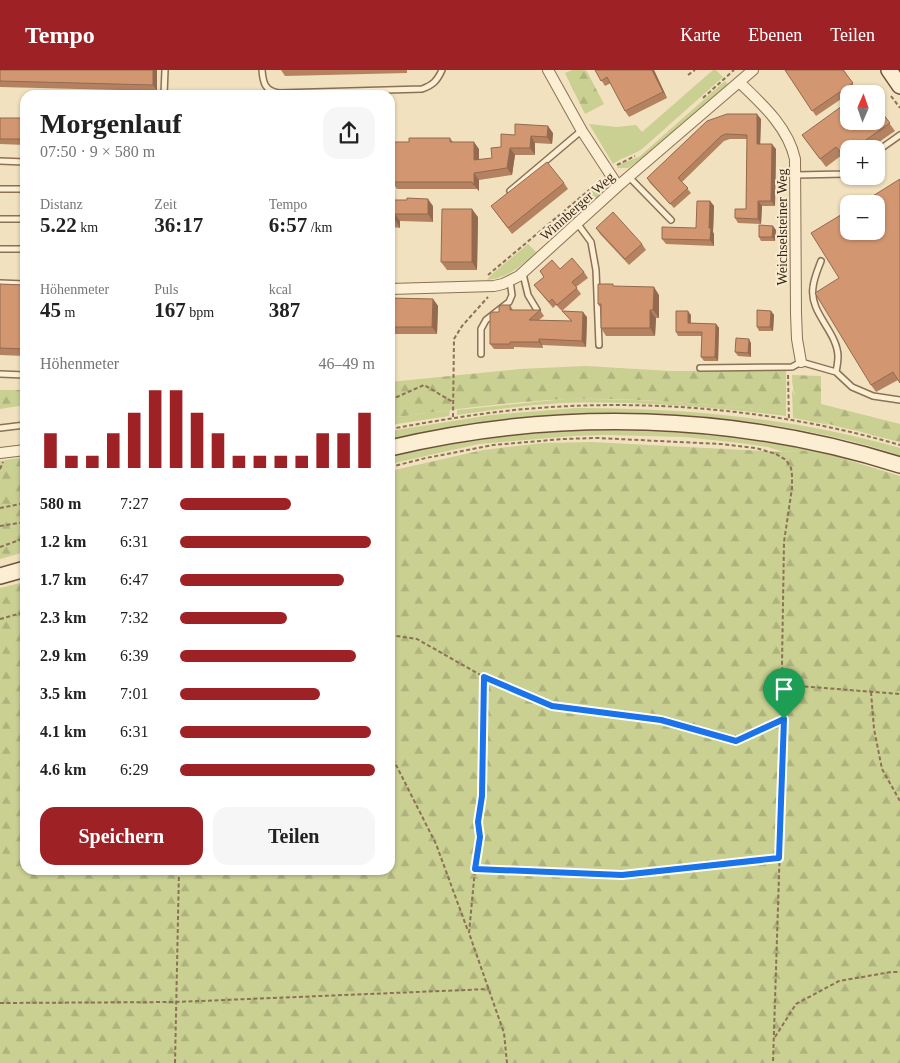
<!DOCTYPE html>
<html lang="de">
<head>
<meta charset="utf-8">
<style>
	:root { --surface:#fff; --page:#f6f6f6; --text:#222; --muted:#767676; --accent:#9e2125 }
	body { margin:0; font-family:"Times New Roman",serif; background:var(--page); color:var(--text); height:100vh; display:flex; flex-direction:column; font-size:19px; white-space:nowrap }
	* { box-sizing:border-box; margin:0 }
	p { font-size:16px; color:var(--muted) }
	.icon { flex:none; width:28px; height:28px; fill:none; stroke:currentColor; stroke-width:2; stroke-linecap:round; stroke-linejoin:round }
	.map { position:relative; flex:1; overflow:hidden }
	.details { position:absolute; left:20px; top:20px; width:375px; height:785px; display:flex; flex-direction:column; background:var(--surface); border-radius:15px; box-shadow:0 1px 4px #0004 }
	.details>* { flex:none }
	.needle { width:32px; rotate:2deg }
	.fabs { position:absolute; left:840px; top:15px; display:grid; gap:10px }
	.fabs a { display:grid; place-items:center; width:45px; height:45px; border-radius:10px; background:var(--surface); box-shadow:0 1px 4px #0004; font-size:25px }
	.pin { position:absolute; display:grid; place-items:center; width:42px; height:42px; color:#fff; margin:-51px -21px; border-radius:50% 50% 50% 0; rotate:-45deg; box-shadow:0 0 5px #0007 }
	.pin .icon { rotate:45deg }
	.round { display:grid; place-items:center; flex:none; width:52px; height:52px; border-radius:15px; background:var(--page) }
	.overview { display:flex; align-items:center; justify-content:space-between; height:85px; padding:0 20px }
	h1 { font-size:28px; font-weight:800; line-height:38px }
	.stats { display:grid; grid-template-columns:repeat(3,1fr); gap:8px; height:85px; padding:5px 20px }
	.stats div { display:grid; align-content:center }
	.stats b { font-size:21px; font-weight:800 }
	.stats small { font-size:14px; font-weight:400 }
	.stats p { font-size:14px }
	.chart { height:140px; padding:10px 20px }
	.chart p { display:flex; justify-content:space-between }
	.chart svg { width:100%; height:90px; margin-top:5px; stroke:var(--accent); stroke-width:6 }
	.action { display:flex; gap:10px; margin-top:auto; padding:10px 20px }
	.action a { flex:1; height:58px; border-radius:15px; background:var(--accent); color:#fff; font-size:20px; font-weight:800; line-height:58px; text-align:center }
	.action a+a { background:var(--page); color:var(--text) }
	ul { padding:0 20px; list-style:none; font-size:16px }
	li { display:grid; grid-template-columns:80px 60px 1fr; align-items:center; height:38px }
	li i { height:12px; border-radius:6px; background:var(--accent) }
	header { display:flex; align-items:center; gap:30px; box-sizing:border-box; height:70px; padding:0 25px; background:var(--accent); color:#fff }
	header strong { font-size:24px }
	nav { display:flex; gap:28px; margin-inline-start:auto; font-size:18px }
	.map>svg:first-child { display:block }
</style>
</head>
<body>
<header>
<strong>Tempo</strong>
<nav><a>Karte</a><a>Ebenen</a><a>Teilen</a></nav>
</header>
<div class="map">
<svg width="900" height="993" viewBox="0 0 900 993">
	<defs>
		<pattern id="forest-firs" width="22" height="20" patternUnits="userSpaceOnUse" patternTransform="scale(1.25)"><rect width="22" height="20" fill="#cacf92"/><path d="M5 1l3.5 6h-7zM16 11l3.5 6h-7z" fill="#aeb27d"/></pattern>
	</defs>
	<rect width="100%" height="100%" fill="#f1e1be"/>
	<path fill="#cacf92" d="M 713,0 L 716,0 L 723,7 L 642,79 C 632,86 622,87 613,94 L 589,54 L 616,57 L 636,55 L 642,62 Z
		M 725,11 L 728,14 L 642,88 L 628,98 L 617,98 L 620,94 L 639,87 Z
		M 601,113 L 603,118 L 599,126 L 578,143 L 572,136 Z
		M 528,174 L 536,182 C 522,196 507,208 487,210 L 491,205 Z
		M 792,320 C 802,338 810,347 830,355 L 793,348 Z
		M 565,329 C 639,328 712,334 786,342 L 786,346 C 712,337 638,331 563,333 C 527,335 492,340 457,345 L 457,340 Z
		M 577,338 C 686,338 794,348 900,378 L 900,385 C 736,333 557,332 390,370 L 390,361 L 491,345 Z
		M 450,340 L 449,346 L 390,355 L 390,348 Z
		M 585,360 L 643,361 L 712,364 L 815,380 L 783,382 L 768,377 L 740,373 L 685,367 L 607,365 L 572,366 L 479,374 L 390,394 L 390,386 C 454,371 519,364 585,360 Z"/>
	<path fill="url(#forest-firs)" d="M 572,0 L 586,0 L 604,34 L 585,44 L 565,3 Z
		M 586,296 L 670,301 L 786,301 L 786,342 C 713,335 640,327 567,329 C 508,332 448,340 390,348 L 390,312 L 520,299 Z
		M 792,305 L 821,306 L 821,334 L 900,354 L 900,372 C 886,369 872,365 858,361 C 824,354 792,348 792,305 Z
		M 0,320 L 25,320 L 25,335 L 0,339 Z
		M 592,372 L 783,382 L 815,380 L 900,406 L 900,993 L 0,993 L 0,518 L 25,512 L 25,800 L 390,800 L 390,401 L 483,380 L 543,373 Z
		M 25,387 L 25,482 L 0,489 L 0,391 Z"/>
	<g fill="none" stroke-linecap="round" stroke-linejoin="round">
		<defs>
			<path id="lane" d="M 262,0 C 263,13 265,21 279,23 L 422,19 C 433,15 437,11 442,0
				M 164,25 L 165,0
				M 876,82 L 900,65
				M 0,91 L 25,92
				M 796,105 L 845,104 L 849,101
				M 629,107 L 671,150
				M 0,119 L 25,119
				M 510,121 L 581,61
				M 0,149 L 25,149
				M 577,153 L 591,172 L 596,200 L 599,275
				M 0,179 L 25,179
				M 821,191 C 818,199 814,208 813,217 C 809,243 837,261 838,286 C 838,291 837,297 836,302
				M 523,204 L 528,225 L 537,240
				M 0,213 L 25,214
				M 481,284 L 481,259 L 486,250 L 509,232 L 512,225 L 510,211
				M 700,298 L 792,297 L 801,292 L 836,302 L 852,317 L 873,326 L 900,330
				M 0,304 L 25,305
				M 0,358 L 25,355"/>
			<path id="street" d="M 548,0 L 582,61 L 618,116
				M 739,12 C 762,34 788,57 795,89 L 796,243 L 797,269 L 801,292
				M 390,219 L 494,216 L 503,214 L 519,206 L 618,116 L 753,0
				M 0,383 L 25,380"/>
			<path id="secondary" d="M 889,0 L 900,16
				M 390,378 C 558,338 735,343 900,395
				M 0,506 L 25,499"/>
		</defs>
		<use href="#lane" stroke="#8b7156" stroke-width="8"/>
		<use href="#street" stroke="#8b7156" stroke-width="12"/>
		<use href="#secondary" stroke="#6c5239" stroke-width="18"/>
		<path stroke="#8b7156" stroke-width="2" stroke-dasharray="4 2.5" stroke-linecap="butt" d="M 688,5 L 695,0
			M 891,26 L 900,38
			M 703,28 L 734,0
			M 617,95 L 635,86
			M 488,205 L 601,110
			M 788,305 L 789,350
			M 390,330 L 424,315 L 453,332
			M 453,347 L 454,269 L 462,256 L 488,227
			M 390,359 C 435,351 480,343 525,339 C 650,328 780,340 900,375
			M 390,397 L 426,388 L 493,375 L 563,369 L 597,368 L 721,374 L 756,378 L 776,384 L 786,390 L 791,398 L 792,405 L 792,418 L 784,472 L 782,595 L 784,615 L 784,649 L 773,993
			M 0,399 L 3,392
			M 0,438 L 25,433
			M 0,456 L 25,452
			M 0,477 L 25,468
			M 0,549 L 25,542
			M 390,565 L 417,569 L 484,607 L 552,636 L 661,650 L 736,671 L 784,649
			M 484,607 L 482,726 L 478,752 L 481,767 L 475,799 L 469,863 L 504,963 L 507,993
			M 785,615 L 900,624
			M 871,622 L 874,659 L 882,699 L 900,731
			M 390,683 L 436,774 L 468,861
			M 475,799 L 622,805 L 779,788
			M 0,933 L 176,932 L 489,919
			M 775,967 L 796,934 L 839,911 L 891,902 L 900,902
			M 175,993 L 179,800"/>
		<use href="#lane" stroke="#fbeed2" stroke-width="5"/>
		<use href="#street" stroke="#fbeed2" stroke-width="10"/>
		<use href="#secondary" stroke="#fbeed2" stroke-width="15"/>
	</g>
	<path fill="#b58261" d="M 0,0 L 157,0 L 157,21 L 0,17 Z
		M 281,0 L 407,0 L 407,3 L 285,6 Z
		M 595,0 L 654,0 L 667,28 L 629,47 L 625,41 L 611,13 L 605,16 Z
		M 785,0 L 844,0 L 856,19 L 816,46 Z
		M 876,35 L 895,61 L 869,79 L 849,79 L 849,93 L 842,85 L 826,97 L 802,65 Z
		M 0,48 L 23,48 L 25,51 L 25,75 L 0,74 Z
		M 761,49 L 760,74 L 776,79 L 775,136 L 762,136 L 761,154 L 738,153 L 735,148 L 746,139 L 747,69 L 730,69 L 724,71 L 682,112 L 691,123 L 674,138 L 650,113 L 647,108 L 707,51 Z
		M 553,63 L 552,74 L 535,73 L 535,85 L 515,85 L 512,105 L 479,110 L 479,121 L 477,119 L 397,119 L 392,112 L 409,72 L 450,68 L 453,72 L 479,79 L 479,90 L 492,88 L 501,77 L 515,65 Z
		M 564,113 L 568,119 L 512,164 L 491,136 Z
		M 390,130 L 433,136 L 433,152 L 400,151 L 400,158 L 393,157 L 392,203 L 390,203 Z
		M 710,131 L 714,136 L 713,162 L 714,164 L 714,176 L 666,174 L 662,169 L 696,158 Z
		M 478,147 L 477,200 L 447,200 L 441,192 Z
		M 596,158 L 642,174 L 646,180 L 629,195 L 600,164 Z
		M 776,160 L 775,171 L 761,171 L 759,167 Z
		M 560,199 L 584,202 L 588,208 L 576,217 L 581,224 L 562,241 L 556,235 L 553,238 L 534,215 L 544,207 L 540,201 Z
		M 839,208 L 898,310 L 876,322 L 871,315 Z
		M 0,214 L 25,215 L 25,286 L 0,285 Z
		M 615,216 L 659,225 L 659,248 L 656,248 L 655,266 L 606,266 L 601,258 L 601,239 L 598,234 Z
		M 390,228 L 433,229 L 438,236 L 437,264 L 393,264 L 393,273 L 390,273 Z
		M 510,235 L 513,240 L 540,240 L 544,246 L 539,250 L 571,251 L 562,241 L 587,247 L 586,277 L 542,275 L 543,278 L 514,277 L 514,279 L 494,279 L 490,274 L 499,242 Z
		M 771,241 L 774,245 L 773,261 L 759,261 L 757,257 Z
		M 691,245 L 691,253 L 716,254 L 719,258 L 718,291 L 704,291 L 701,287 L 702,266 L 678,266 L 676,262 Z
		M 751,273 L 751,287 L 738,286 L 735,282 Z"/>
	<path fill="#936a4f" d="M 153,0 L 157,0 L 157,21 L 153,15 Z
		M 652,0 L 654,0 L 667,28 L 663,22 Z
		M 757,44 L 761,49 L 760,79 L 757,74 Z
		M 23,48 L 25,51 L 25,73 L 23,69 Z
		M 548,56 L 553,63 L 552,74 L 547,67 Z
		M 531,66 L 535,73 L 535,85 L 530,78 Z
		M 474,72 L 479,79 L 479,97 L 474,90 Z
		M 772,74 L 776,79 L 775,136 L 771,131 Z
		M 510,78 L 515,85 L 512,105 L 507,98 Z
		M 474,103 L 479,110 L 479,121 L 474,115 Z
		M 428,129 L 433,136 L 433,152 L 428,144 Z
		M 710,131 L 714,136 L 713,162 L 714,164 L 714,176 L 710,170 L 709,158 Z
		M 758,131 L 762,136 L 761,154 L 758,149 Z
		M 472,139 L 478,147 L 477,200 L 472,192 Z
		M 395,144 L 400,151 L 400,158 L 395,150 Z
		M 390,153 L 393,157 L 392,203 L 390,199 Z
		M 773,156 L 776,160 L 775,171 L 772,167 Z
		M 654,217 L 659,225 L 659,248 L 653,240 Z
		M 433,229 L 438,236 L 437,264 L 432,257 Z
		M 650,240 L 656,248 L 655,266 L 650,258 Z
		M 688,241 L 691,245 L 690,257 L 688,253 Z
		M 771,241 L 774,245 L 773,261 L 770,257 Z
		M 583,242 L 587,247 L 586,277 L 582,271 Z
		M 716,254 L 719,258 L 718,291 L 715,287 Z
		M 390,260 L 393,264 L 393,273 L 390,269 Z
		M 539,269 L 542,275 L 543,278 L 539,272 Z
		M 749,269 L 751,273 L 751,287 L 748,283 Z"/>
	<path fill="#d29771" stroke="#936a4f" d="M 0,0 L 153,0 L 153,15 L 0,11 Z
		M 595,0 L 652,0 L 663,22 L 625,41 L 607,7 L 601,11 Z
		M 785,0 L 843,0 L 853,13 L 812,41 Z
		M 865,19 L 868,24 L 858,24 Z
		M 849,31 L 849,51 L 876,51 L 876,35 L 890,53 L 853,79 L 849,79 L 849,81 L 843,85 L 836,77 L 820,89 L 802,65 Z
		M 727,44 L 757,44 L 757,74 L 772,74 L 771,131 L 758,131 L 758,149 L 735,148 L 735,139 L 746,139 L 747,65 L 726,64 L 721,66 L 678,108 L 688,118 L 670,134 L 647,108 L 707,51 Z
		M 0,48 L 23,48 L 23,69 L 0,69 Z
		M 515,54 L 548,56 L 547,67 L 531,66 L 530,78 L 510,78 L 507,98 L 474,103 L 474,115 L 472,112 L 392,112 L 392,72 L 409,72 L 409,68 L 450,68 L 450,72 L 474,72 L 474,90 L 492,88 L 491,78 L 501,77 L 501,64 L 515,65 Z
		M 547,92 L 564,113 L 508,158 L 491,136 Z
		M 900,109 L 900,313 L 893,302 L 871,315 L 815,223 L 839,208 L 811,163 L 849,140 L 849,161 L 876,161 L 876,134 L 860,134 Z
		M 407,128 L 428,129 L 428,144 L 395,144 L 395,150 L 390,150 L 390,130 L 407,130 Z
		M 697,131 L 710,131 L 709,158 L 711,158 L 710,170 L 662,169 L 662,157 L 696,158 Z
		M 442,139 L 472,139 L 472,192 L 441,192 Z
		M 613,142 L 642,174 L 625,189 L 596,158 Z
		M 759,155 L 773,156 L 772,167 L 759,167 Z
		M 572,188 L 584,202 L 572,212 L 577,218 L 557,235 L 552,229 L 549,232 L 534,215 L 544,207 L 540,201 L 552,190 L 560,199 Z
		M 0,214 L 25,215 L 25,279 L 0,278 Z
		M 598,214 L 613,214 L 613,216 L 654,217 L 653,240 L 650,240 L 650,258 L 601,258 L 601,234 L 598,234 Z
		M 390,228 L 433,229 L 432,257 L 390,257 Z
		M 501,235 L 510,235 L 510,240 L 540,240 L 529,250 L 572,251 L 562,241 L 583,242 L 582,271 L 539,269 L 539,272 L 510,272 L 510,274 L 490,274 L 490,244 L 493,242 L 499,242 L 499,237 Z
		M 757,240 L 771,241 L 770,257 L 757,257 Z
		M 676,241 L 688,241 L 688,253 L 716,254 L 715,287 L 701,287 L 702,262 L 676,262 Z
		M 736,268 L 749,269 L 748,283 L 735,282 Z"/>
	<g fill="none" stroke-linecap="round" stroke-linejoin="round">
		<defs>
			<path id="route" d="M 484,607 L 552,636 L 661,650 L 736,671 L 784,649 L 779,788 L 622,805 L 475,799 L 480,767 L 478,752 L 482,726 Z"/>
		</defs>
		<use href="#route" stroke="#fff" stroke-width="10"/>
		<use href="#route" stroke="#1a73e8" stroke-width="6"/>
	</g>
	<g text-anchor="middle" stroke-width="4" stroke-linejoin="round" paint-order="stroke">
		<g font-size="14" fill="#39291b" stroke="#f8ebcf">
			<text transform="translate(577 136) rotate(-42)" y="5">Winnberger Weg</text>
			<text transform="translate(782 157) rotate(-90)" y="5">Weichselsteiner Weg</text>
		</g>
	</g>
</svg>
<div class="fabs">
<a><svg class="needle" viewBox="-14 -14 28 28"><path d="M0-13l5 13h-10z" fill="#e53935"/><path d="M0 13l5-13h-10z" fill="#767676"/></svg></a>
<a>+</a>
<a>−</a>
</div>
<div class="pin" style="left:784px;top:649px;background:#1e9e55"><svg class="icon" aria-label="arrive" viewBox="0 0 24 24"><path d="M6 21V4h12l-3 4 3 4H6"/></svg></div>
<section class="details">
<div class="overview"><div><h1>Morgenlauf</h1><p>07:50 · 9 × 580 m</p></div><a class="round"><svg class="icon" aria-label="share" viewBox="0 0 24 24"><path d="M12 15V3M7 8l5-5 5 5M5 13v7h14v-7"/></svg></a></div>
<div class="stats">
<div><p>Distanz</p><b>5.22<small> km</small></b></div>
<div><p>Zeit</p><b>36:17</b></div>
<div><p>Tempo</p><b>6:57<small> /km</small></b></div>
</div>
<div class="stats">
<div><p>Höhenmeter</p><b>45<small> m</small></b></div>
<div><p>Puls</p><b>167<small> bpm</small></b></div>
<div><p>kcal</p><b>387</b></div>
</div>
<div class="chart"><p><span>Höhenmeter</span>46–49 m</p>
<svg viewBox="0 0 160 44" preserveAspectRatio="none"><path d="M5 44V27M15 44V38M25 44V38M35 44V27M45 44V17M55 44V6M65 44V6M75 44V17M85 44V27M95 44V38M105 44V38M115 44V38M125 44V38M135 44V27M145 44V27M155 44V17"/></svg>
</div>
<ul>
<li><b>580 m</b>7:27<i style="width:57%"></i></li>
<li><b>1.2 km</b>6:31<i style="width:98%"></i></li>
<li><b>1.7 km</b>6:47<i style="width:84%"></i></li>
<li><b>2.3 km</b>7:32<i style="width:55%"></i></li>
<li><b>2.9 km</b>6:39<i style="width:90%"></i></li>
<li><b>3.5 km</b>7:01<i style="width:72%"></i></li>
<li><b>4.1 km</b>6:31<i style="width:98%"></i></li>
<li><b>4.6 km</b>6:29<i style="width:100%"></i></li>
</ul>
<div class="action"><a>Speichern</a><a>Teilen</a></div>
</section>
</div>
</body>
</html>
